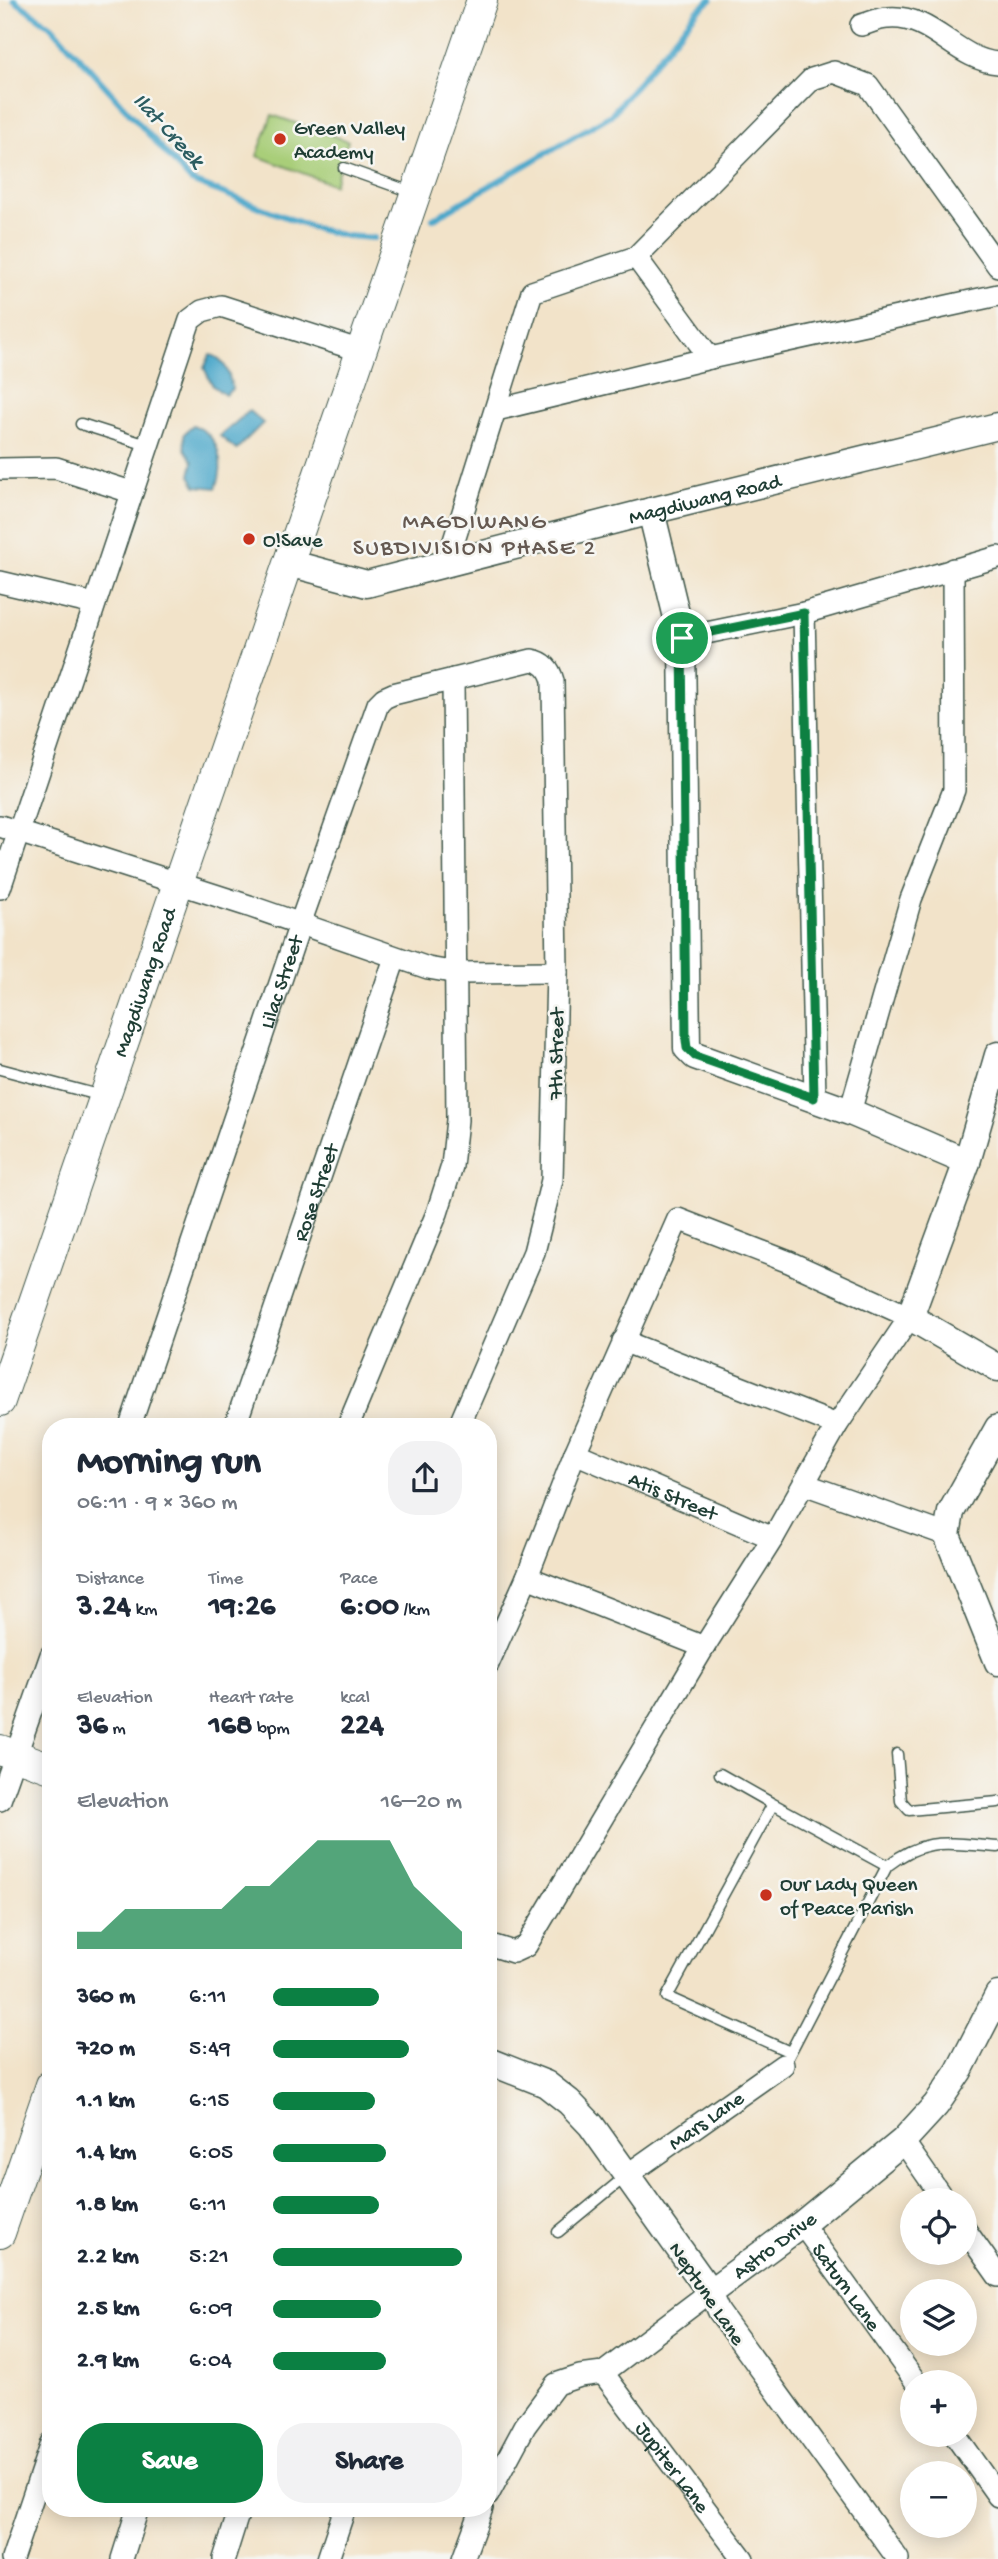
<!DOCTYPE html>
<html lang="en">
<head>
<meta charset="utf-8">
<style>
	:root { --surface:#fff; --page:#f2f2f3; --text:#1f2937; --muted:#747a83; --accent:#0b8043 }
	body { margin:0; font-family:"Gochi Hand",sans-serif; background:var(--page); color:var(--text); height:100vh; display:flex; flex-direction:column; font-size:26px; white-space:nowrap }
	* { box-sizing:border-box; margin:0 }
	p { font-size:23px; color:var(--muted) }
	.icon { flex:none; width:38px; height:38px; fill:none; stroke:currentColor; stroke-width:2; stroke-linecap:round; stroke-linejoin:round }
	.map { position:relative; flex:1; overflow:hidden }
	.panel { position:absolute; left:42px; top:1418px; width:455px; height:1099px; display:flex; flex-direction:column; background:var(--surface); border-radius:28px; box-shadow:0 4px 18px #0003 }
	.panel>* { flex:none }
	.fabs { position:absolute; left:900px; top:2188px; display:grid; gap:14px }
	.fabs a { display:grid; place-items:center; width:77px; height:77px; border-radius:50%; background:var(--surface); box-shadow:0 4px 18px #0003; font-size:35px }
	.pin { position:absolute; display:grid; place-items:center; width:60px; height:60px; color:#fff; margin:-30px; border:4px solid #fff; border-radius:50%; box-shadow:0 2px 7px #0007 }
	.round { display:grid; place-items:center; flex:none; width:74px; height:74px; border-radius:28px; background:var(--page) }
	.head { display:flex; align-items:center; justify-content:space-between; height:119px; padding:0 35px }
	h1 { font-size:38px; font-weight:700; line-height:52px }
	.metrics { display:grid; grid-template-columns:repeat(3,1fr); gap:10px; height:119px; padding:7px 35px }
	.metrics div { display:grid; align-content:center }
	.metrics b { font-size:30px; font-weight:700 }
	.metrics small { font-size:19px; font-weight:400 }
	.metrics p { font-size:19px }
	.chart { height:196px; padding:14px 35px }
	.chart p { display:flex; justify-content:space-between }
	.chart svg { width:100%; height:126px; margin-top:7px; fill:var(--accent); opacity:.7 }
	.primary-button { display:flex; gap:14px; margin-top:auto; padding:14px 35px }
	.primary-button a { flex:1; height:80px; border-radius:28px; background:var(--accent); color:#fff; font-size:28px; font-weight:700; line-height:80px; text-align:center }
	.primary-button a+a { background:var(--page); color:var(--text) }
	ul { padding:0 35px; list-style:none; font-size:23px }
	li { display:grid; grid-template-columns:112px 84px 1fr; align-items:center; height:52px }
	li i { height:18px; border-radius:9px; background:var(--accent) }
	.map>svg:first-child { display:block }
</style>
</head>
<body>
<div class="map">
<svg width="998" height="2559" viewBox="0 0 998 2559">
	<rect width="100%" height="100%" fill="#f6f6f2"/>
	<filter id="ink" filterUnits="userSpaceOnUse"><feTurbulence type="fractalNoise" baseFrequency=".0143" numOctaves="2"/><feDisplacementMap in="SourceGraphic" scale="14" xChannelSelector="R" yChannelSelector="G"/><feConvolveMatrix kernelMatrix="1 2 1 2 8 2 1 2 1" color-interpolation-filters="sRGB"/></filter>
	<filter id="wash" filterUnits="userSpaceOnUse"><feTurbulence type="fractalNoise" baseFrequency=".00686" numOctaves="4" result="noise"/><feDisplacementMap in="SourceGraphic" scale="28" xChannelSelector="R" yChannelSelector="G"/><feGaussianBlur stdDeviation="1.57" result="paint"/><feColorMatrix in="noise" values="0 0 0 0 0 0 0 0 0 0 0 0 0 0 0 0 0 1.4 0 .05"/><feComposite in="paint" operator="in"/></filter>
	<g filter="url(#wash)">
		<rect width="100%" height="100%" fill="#f2e3c9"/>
		<path fill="#a9ce79" stroke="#648656" stroke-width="2" d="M 272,115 L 348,141 L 334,185 L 257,156 Z"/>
		<path fill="#4ca7ca" stroke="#36727f" stroke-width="2" d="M 210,355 C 225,357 230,376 232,389 L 225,395 L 213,386 L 204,368 Z
			M 249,411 L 263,423 L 236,450 L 220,436 Z
			M 193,425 C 219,435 226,464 216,488 L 196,486 L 190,475 L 193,462 L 185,449 L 184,434 Z"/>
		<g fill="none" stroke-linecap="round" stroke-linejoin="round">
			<path stroke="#4ca7ca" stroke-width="6" d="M 14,0 L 52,27 L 191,181 L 317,229 L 346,236 L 374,238
				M 433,219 L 611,115 L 698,10 L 711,0"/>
		</g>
	</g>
	<g filter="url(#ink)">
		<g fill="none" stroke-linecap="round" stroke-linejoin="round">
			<defs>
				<path id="service" d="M 344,168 L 414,193
					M 81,424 L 147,445
					M 0,1069 L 102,1096
					M 897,1754 L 901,1801 L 909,1810 L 998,1802
					M 720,1774 L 773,1804
					M 790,2052 L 667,1997 L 773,1804 L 887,1866
					M 788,2057 L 887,1866 C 926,1835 951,1844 998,1847
					M 558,2232 L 626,2176"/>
				<g id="minor">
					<path d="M 861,25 C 870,23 879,18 888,18 C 932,14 956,60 998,63"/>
					<path d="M 636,257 L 710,358"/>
					<path d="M 496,410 L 710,358 L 998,295"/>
					<path d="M 0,469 L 56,468 L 131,492"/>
					<path d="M 447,563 L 532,292 L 636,257 L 812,79 L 834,72 L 868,85 L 998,266"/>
					<path d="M 0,582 L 94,604"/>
					<path d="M 804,613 L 815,1098"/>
					<path d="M 682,638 L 804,613 L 998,557"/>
					<path d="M 0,826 L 249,906 L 428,968 L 457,973 L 557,972"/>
					<path d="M 0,888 L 190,320 L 202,311 L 221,306 L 361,351"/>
					<path d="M 850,1112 L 911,899 L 954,790 L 953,569"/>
					<path d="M 623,1341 L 837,1425"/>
					<path id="s1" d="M 130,1426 L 300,924 L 378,704 L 384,698 L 393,694 L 532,660 C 544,662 550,669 553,681 L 557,972 L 552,1180 L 534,1252 L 459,1426"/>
					<path id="s2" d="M 235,1426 L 395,958"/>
					<path d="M 348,1426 L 437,1213 L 452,1166 L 457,1120 L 453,679"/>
					<path id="s3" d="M 575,1453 L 773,1538"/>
					<path d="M 804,1484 L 947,1535"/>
					<path d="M 527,1577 L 704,1647"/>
					<path d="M 488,1664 L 527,1577 L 575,1453 L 678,1219 L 789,1262 L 910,1317 L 837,1425 L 773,1538 L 704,1647 L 526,1946 L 513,1952 L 488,1944"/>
					<path d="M 0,1800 L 51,1655"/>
					<path d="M 903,2141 L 944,2200"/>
					<path id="s4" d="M 627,2175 L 783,2065"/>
					<path id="s5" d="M 802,2224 L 916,2382"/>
					<path d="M 964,2228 L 998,2276"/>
					<path id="s6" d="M 603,2373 L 743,2559"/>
					<path d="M 954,2434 L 998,2496"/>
					<path d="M 488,2495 L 525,2426 L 556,2384 L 580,2376 L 603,2373 L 710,2292 L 719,2312 L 898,2559"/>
					<path d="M 12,2559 L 51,2443"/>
					<path d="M 122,2559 L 138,2508"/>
					<path d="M 224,2559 L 240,2508"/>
					<path d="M 328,2559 L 345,2508"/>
					<path d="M 463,2559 L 482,2508"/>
				</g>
				<g id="tertiary">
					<path d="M 651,511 L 682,638 L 687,1048 L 695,1056 L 850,1112 L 967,1162"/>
					<path id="s7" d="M 289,563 L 367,584 L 651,511 L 998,426"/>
					<path d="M 998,1055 L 967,1162 L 910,1317 L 998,1368"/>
					<path d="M 998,1428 L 951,1512 L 947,1535 L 998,1662"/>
					<path id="s8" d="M 488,2061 L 546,2084 L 569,2102 L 591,2125 L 710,2292 L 802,2224 L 903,2141 L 936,2105 L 959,2071 L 998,1995"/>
				</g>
				<g id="secondary">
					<path id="s9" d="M 0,1401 C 160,934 321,467 482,0"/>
					<path d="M 0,1750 L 51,1768"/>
					<path d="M 0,2233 L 51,2085"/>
				</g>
			</defs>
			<use href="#service" stroke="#3f564a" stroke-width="13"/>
			<use href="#minor" stroke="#3f564a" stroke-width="24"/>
			<use href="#tertiary" stroke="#3f564a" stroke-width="29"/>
			<use href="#secondary" stroke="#3f564a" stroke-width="32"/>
			<use href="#service" stroke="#fff" stroke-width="10"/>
			<use href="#minor" stroke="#fff" stroke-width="21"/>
			<use href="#tertiary" stroke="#fff" stroke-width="26"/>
			<use href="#secondary" stroke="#fff" stroke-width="30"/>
		</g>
	</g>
	<g fill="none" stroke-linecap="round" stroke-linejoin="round" filter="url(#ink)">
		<defs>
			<path id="route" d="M 804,613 L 814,1098 L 695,1056 L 687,1048 L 686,1040 L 682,638 Z"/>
		</defs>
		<use href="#route" stroke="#fff" stroke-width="14"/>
		<use href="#route" stroke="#0b8043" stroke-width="9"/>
	</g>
	<g fill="#c8321e" stroke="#f6f6f2" stroke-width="2.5">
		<circle cx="280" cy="139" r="7"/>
		<circle cx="249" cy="539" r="7"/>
		<circle cx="766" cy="1895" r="7"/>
	</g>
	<g text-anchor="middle" stroke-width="5" stroke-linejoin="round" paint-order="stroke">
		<g font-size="21" fill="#1f3d34" stroke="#f6f6f2" text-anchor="start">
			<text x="294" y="134">Green Valley<tspan x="294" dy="24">Academy</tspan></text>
			<text x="263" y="546">O!Save</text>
			<text x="780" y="1890">Our Lady Queen<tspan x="780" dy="24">of Peace Parish</tspan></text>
		</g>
		<g font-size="21" fill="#1f3d34" stroke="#f6f6f2">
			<text dy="7" stroke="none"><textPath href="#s7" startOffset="429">Magdiwang Road</textPath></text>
			<text dy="7" stroke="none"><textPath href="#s1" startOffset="469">Lilac Street</textPath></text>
			<text dy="7" stroke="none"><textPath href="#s9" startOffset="443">Magdiwang Road</textPath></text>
			<text transform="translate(555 1054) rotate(-89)" y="7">7th Street</text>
			<text dy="7" stroke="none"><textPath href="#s2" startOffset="247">Rose Street</textPath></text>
			<text dy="7" stroke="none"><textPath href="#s3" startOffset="107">Atis Street</textPath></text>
			<text dy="7" stroke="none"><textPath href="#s4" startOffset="96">Mars Lane</textPath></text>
			<text dy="7" stroke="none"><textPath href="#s8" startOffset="408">Astro Drive</textPath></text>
			<text dy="7" stroke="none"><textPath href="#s5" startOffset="77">Saturn Lane</textPath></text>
			<text transform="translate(708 2293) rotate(56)" y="7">Neptune Lane</text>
			<text dy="7" stroke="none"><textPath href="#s6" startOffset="117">Jupiter Lane</textPath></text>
		</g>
		<g font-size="23" font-style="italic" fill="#2c5d61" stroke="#f6f6f2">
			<text transform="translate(170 129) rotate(47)" y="8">Ilat Creek</text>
		</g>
		<g font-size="23" letter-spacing="2" fill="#655951" stroke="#f6f6f2">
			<text x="475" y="528">MAGDIWANG<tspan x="475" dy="26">SUBDIVISION PHASE 2</tspan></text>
		</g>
	</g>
</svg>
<div class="fabs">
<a><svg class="icon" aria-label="locate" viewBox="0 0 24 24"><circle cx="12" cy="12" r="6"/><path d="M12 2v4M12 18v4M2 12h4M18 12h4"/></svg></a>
<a><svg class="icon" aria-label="layers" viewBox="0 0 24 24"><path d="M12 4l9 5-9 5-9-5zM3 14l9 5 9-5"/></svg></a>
<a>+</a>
<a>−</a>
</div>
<div class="pin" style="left:682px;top:638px;background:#1e9e55"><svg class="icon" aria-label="arrive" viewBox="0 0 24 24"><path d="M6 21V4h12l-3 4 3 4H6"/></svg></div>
<section class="panel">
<div class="head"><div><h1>Morning run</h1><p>06:11 · 9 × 360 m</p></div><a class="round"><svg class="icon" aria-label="share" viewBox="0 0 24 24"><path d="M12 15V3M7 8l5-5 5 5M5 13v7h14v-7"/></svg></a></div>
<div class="metrics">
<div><p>Distance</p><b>3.24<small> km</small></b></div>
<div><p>Time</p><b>19:26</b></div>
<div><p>Pace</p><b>6:00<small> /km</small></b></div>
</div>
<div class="metrics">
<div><p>Elevation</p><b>36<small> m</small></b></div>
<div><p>Heart rate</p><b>168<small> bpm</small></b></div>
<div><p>kcal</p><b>224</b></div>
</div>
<div class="chart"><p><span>Elevation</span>16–20 m</p>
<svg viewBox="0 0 160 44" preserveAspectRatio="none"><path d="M0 44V38L10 38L20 30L30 30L40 30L50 30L60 30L70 22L80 22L90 14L100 6L110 6L120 6L130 6L140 22L150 30L160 38V44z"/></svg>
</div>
<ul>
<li><b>360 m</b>6:11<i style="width:56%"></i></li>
<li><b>720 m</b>5:49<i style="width:72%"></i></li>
<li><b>1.1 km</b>6:15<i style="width:54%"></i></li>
<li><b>1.4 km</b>6:05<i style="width:60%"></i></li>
<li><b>1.8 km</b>6:11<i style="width:56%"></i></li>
<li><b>2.2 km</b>5:21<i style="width:100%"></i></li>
<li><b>2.5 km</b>6:09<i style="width:57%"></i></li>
<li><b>2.9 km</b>6:04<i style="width:60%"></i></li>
</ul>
<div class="primary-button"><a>Save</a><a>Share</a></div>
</section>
</div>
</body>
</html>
